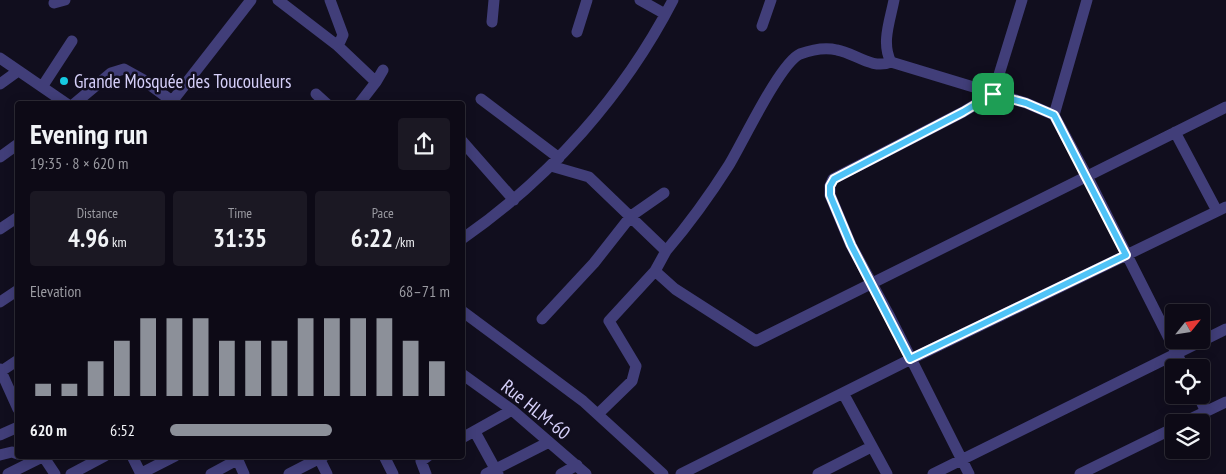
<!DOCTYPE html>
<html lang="en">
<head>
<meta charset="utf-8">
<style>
	:root { --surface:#0d0a16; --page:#1b1823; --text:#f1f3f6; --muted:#9a9aa1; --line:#2d2b35; --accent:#8c9099 }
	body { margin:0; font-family:"PT Sans Narrow",sans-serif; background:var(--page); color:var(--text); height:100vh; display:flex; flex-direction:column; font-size:19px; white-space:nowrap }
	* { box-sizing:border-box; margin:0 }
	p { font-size:16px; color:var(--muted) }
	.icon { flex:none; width:28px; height:28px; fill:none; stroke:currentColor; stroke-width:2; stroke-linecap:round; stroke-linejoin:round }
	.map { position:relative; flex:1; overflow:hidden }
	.side { position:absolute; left:15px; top:101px; width:450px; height:358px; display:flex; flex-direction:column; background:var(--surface); border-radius:5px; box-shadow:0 2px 12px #0003,0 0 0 1px var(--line) }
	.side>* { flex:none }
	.needle { width:32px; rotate:60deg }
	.controls { position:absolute; left:1165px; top:304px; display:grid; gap:10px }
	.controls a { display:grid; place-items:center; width:45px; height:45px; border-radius:5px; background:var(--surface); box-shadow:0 2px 12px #0003,0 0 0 1px var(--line); font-size:25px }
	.pin { position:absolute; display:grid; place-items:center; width:42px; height:42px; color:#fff; margin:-21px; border-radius:10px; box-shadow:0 2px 8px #0006 }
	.round { display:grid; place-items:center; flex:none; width:52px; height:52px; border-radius:5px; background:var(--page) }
	.head { display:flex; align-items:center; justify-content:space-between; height:85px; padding:0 15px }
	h1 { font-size:28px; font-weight:600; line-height:38px }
	.stats { display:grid; grid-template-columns:repeat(3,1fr); gap:8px; height:85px; padding:5px 15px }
	.stats div { display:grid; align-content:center; border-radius:5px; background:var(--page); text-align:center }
	.stats b { font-size:25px; font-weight:600 }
	.stats small { font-size:14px; font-weight:400 }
	.stats p { font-size:14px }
	.chart { height:140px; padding:10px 15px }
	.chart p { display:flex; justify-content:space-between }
	.chart svg { width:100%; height:90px; margin-top:5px; stroke:var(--accent); stroke-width:6 }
	ul { padding:0 15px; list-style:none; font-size:16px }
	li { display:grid; grid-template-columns:80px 60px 1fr; align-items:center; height:38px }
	li i { height:12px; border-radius:6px; background:var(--accent) }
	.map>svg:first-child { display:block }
</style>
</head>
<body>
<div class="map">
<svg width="1226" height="474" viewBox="0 0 1226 474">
	<rect width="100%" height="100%" fill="#110e1e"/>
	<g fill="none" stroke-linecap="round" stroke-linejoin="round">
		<path stroke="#413e79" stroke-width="11" d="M 278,0 L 338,46 L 376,82 L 359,104
			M 330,0 L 343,35 L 338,46
			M 640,0 L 665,14
			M 894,0 C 890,21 881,43 891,62 L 1026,103 L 1054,115 L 1087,176 L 1184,368
			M 54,3 L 65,0
			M 492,22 L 494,0
			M 762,26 L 771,0
			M 577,32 L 587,0
			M 0,58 L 67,104
			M 376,82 L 383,70
			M 0,84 L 18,71
			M 42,87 L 72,41
			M 316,94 L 327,104
			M 481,99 L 559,158
			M 74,104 L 111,73 L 124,69 L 142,79 L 176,104
			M 170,104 L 251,0
			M 1054,115 L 1087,0
			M 1175,132 L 1217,211
			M 462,141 L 514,200
			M 0,157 L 18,144
			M 551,166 L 589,177 L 666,251 L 655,271 L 675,289 L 756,341 L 1226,107
			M 0,229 L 18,217
			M 462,239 C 550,178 624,95 673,0
			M 666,251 C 689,224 710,195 729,165 C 743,142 780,63 800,54 C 811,50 825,47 837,50 C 855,53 872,70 891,62
			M 0,302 L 18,290
			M 462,311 L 583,401 L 663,474
			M 542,319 L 594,263 L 631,216 L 664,193
			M 0,369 L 18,409
			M 0,372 L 18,360
			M 462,374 L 512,410 L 586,474
			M 843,393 L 887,474
			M 1198,395 L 1206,412
			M 598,414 L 632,381 L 636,366 L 609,321 L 655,271
			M 1184,422 L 1226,402
			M 475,432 L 498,474
			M 0,435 L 18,427
			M 462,438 L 512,410
			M 0,455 L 12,452 L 18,454
			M 43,456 L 55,474
			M 132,456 L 141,474
			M 236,456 L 244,474
			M 318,456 L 327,474
			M 384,456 L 393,474
			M 8,474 L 44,456
			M 71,474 L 105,456
			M 140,474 L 175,456
			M 211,474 L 237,460
			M 289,474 L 324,456
			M 426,474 L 421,461 L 428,456
			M 486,474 L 549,442
			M 561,474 L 577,465
			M 681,474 L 911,359 L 1226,207
			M 818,474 L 871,447
			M 933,474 L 1226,329
			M 969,474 L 889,315 L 851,245 L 830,195 L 830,186 L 833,179 L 963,112 L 993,94 L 1022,0
			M 1080,474 L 1174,428"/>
	</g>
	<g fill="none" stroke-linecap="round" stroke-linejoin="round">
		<defs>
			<path id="route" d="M 993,94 L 1026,103 L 1054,115 L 1126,255 L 910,359 L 851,245 L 830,195 L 830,186 L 834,179 L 963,112 Z"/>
		</defs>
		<use href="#route" stroke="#fff" stroke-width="10"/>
		<use href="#route" stroke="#4fc3f7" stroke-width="6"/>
	</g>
	<circle fill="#16c9e1" stroke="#110e1e" stroke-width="2" cx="64" cy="81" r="5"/>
	<g text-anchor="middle" stroke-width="5" stroke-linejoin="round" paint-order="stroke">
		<g font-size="19" fill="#d6d0fa" stroke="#110e1e" text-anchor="start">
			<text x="74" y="88">Grande Mosquée des Toucouleurs</text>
		</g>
		<g font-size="19" fill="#d6d0fa" stroke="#110e1e">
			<text transform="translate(536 409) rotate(39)" y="7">Rue HLM-60</text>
		</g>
	</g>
</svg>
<div class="controls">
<a><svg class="needle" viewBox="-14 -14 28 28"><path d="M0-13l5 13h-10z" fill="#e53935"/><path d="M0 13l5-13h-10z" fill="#9a9aa1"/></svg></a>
<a><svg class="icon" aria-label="locate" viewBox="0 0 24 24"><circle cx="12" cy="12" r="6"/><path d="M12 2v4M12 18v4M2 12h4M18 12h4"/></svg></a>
<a><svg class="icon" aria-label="layers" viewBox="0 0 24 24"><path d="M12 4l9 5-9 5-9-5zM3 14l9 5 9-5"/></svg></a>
</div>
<div class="pin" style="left:993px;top:94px;background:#1e9e55"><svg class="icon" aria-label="arrive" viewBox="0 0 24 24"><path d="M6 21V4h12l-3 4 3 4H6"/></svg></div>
<section class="side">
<div class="head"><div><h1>Evening run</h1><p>19:35 · 8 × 620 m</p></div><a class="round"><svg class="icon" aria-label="share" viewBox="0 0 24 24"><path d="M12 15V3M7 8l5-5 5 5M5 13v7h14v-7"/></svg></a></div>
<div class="stats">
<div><p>Distance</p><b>4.96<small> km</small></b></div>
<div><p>Time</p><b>31:35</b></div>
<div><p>Pace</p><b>6:22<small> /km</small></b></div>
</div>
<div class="chart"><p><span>Elevation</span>68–71 m</p>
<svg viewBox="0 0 160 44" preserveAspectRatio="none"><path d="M5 44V38M15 44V38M25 44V27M35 44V17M45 44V6M55 44V6M65 44V6M75 44V17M85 44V17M95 44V17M105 44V6M115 44V6M125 44V6M135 44V6M145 44V17M155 44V27"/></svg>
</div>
<ul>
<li><b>620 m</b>6:52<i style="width:58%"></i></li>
</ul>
</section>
</div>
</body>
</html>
